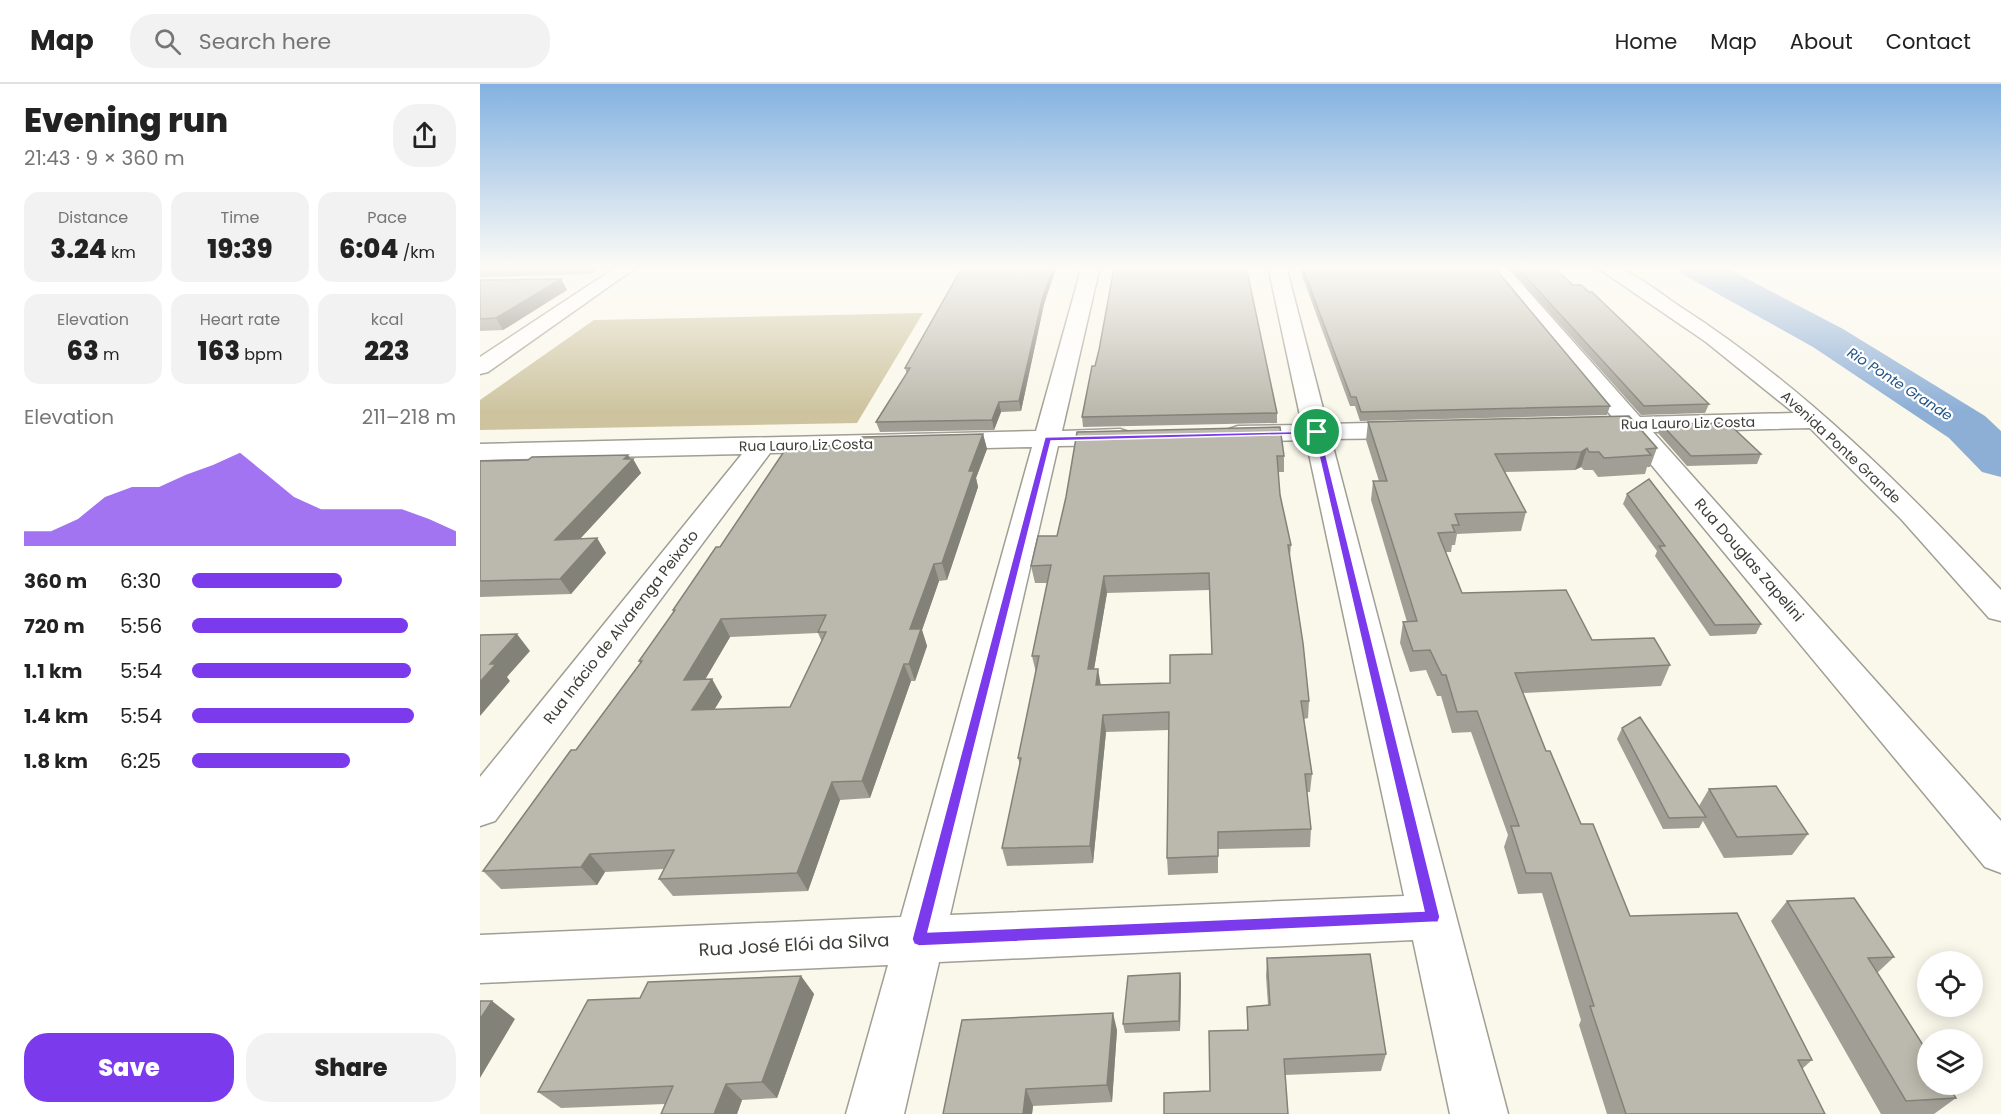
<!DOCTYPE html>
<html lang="en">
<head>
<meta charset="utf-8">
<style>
	:root { --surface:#fff; --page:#f2f2f2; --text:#222; --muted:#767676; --line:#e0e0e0; --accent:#7c3aed }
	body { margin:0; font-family:Poppins,sans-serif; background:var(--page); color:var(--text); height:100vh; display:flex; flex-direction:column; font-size:22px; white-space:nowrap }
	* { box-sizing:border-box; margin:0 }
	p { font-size:20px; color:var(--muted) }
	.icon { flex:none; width:33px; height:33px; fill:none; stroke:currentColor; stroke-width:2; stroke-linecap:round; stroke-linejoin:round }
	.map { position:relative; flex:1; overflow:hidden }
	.drawer { display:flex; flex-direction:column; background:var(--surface); width:480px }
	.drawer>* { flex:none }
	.tools { position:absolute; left:1437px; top:867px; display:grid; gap:12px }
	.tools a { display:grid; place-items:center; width:66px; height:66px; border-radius:50%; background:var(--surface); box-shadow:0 3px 15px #0003; font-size:30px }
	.pin { position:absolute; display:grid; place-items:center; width:51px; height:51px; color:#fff; margin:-26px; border:3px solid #fff; border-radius:50%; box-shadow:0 2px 6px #0007 }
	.round { display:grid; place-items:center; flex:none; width:63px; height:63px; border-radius:24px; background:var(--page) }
	.headline { display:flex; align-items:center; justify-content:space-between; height:102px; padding:0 24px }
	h1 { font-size:33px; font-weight:800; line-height:45px }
	.figures { display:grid; grid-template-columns:repeat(3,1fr); gap:9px; height:102px; padding:6px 24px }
	.figures div { display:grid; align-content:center; border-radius:15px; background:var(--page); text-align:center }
	.figures b { font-size:26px; font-weight:800 }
	.figures small { font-size:16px; font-weight:400 }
	.figures p { font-size:16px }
	.chart { height:168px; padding:12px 24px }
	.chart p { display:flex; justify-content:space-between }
	.chart svg { width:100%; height:108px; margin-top:6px; fill:var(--accent); opacity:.7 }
	.action { display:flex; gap:12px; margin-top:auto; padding:12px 24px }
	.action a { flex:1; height:69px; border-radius:24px; background:var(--accent); color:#fff; font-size:24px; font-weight:800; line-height:69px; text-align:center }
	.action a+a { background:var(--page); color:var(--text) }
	ul { padding:0 24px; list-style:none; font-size:20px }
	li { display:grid; grid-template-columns:96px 72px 1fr; align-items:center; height:45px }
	li i { height:15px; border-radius:8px; background:var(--accent) }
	header { display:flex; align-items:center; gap:36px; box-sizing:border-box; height:84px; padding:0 30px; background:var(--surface); border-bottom:2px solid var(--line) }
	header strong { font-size:28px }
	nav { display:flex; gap:33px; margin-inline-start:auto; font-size:21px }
	.search { width:420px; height:54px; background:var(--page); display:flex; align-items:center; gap:15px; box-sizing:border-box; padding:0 21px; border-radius:24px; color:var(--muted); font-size:22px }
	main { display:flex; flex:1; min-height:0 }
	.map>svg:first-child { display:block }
</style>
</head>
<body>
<header>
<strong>Map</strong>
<div class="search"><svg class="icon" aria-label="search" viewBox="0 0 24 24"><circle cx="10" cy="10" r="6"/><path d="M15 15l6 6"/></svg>Search here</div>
<nav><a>Home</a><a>Map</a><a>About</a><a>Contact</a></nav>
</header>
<main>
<section class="drawer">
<div class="headline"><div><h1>Evening run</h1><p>21:43 · 9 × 360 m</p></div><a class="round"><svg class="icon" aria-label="share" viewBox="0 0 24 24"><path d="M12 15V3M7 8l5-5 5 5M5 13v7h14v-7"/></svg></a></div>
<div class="figures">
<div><p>Distance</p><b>3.24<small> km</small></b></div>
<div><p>Time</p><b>19:39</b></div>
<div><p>Pace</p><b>6:04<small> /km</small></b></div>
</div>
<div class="figures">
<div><p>Elevation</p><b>63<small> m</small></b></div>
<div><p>Heart rate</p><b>163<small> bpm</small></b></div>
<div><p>kcal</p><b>223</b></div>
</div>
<div class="chart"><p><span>Elevation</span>211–218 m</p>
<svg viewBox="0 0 160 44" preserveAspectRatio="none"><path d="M0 44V38L10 38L20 33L30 24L40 20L50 20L60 15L70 11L80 6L90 15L100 24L110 29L120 29L130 29L140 29L150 33L160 38V44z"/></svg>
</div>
<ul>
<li><b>360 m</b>6:30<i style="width:57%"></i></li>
<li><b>720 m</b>5:56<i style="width:82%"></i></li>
<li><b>1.1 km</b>5:54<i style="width:83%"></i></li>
<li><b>1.4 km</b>5:54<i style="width:84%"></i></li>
<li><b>1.8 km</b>6:25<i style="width:60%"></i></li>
</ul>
<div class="action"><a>Save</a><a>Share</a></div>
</section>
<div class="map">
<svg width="1521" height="1030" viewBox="0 0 1521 1030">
	<rect width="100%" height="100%" fill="#faf7eb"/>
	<path fill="#cdc49f" d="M 443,229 L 377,339 L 0,346 L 0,316 L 114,236 Z"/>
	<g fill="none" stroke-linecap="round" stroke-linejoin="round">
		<path fill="#8dafd6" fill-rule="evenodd" d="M 1198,182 L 1243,182 L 1363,245 L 1505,332 L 1521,347 L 1521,393 L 1502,388 L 1469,354 L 1333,263 L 1202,190 Z"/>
		<defs>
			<path id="minor" d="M 138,182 L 158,182 L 8,288 L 0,290 L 0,273 Z
				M 602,182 L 620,182 L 582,347 L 640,345 L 649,348 L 653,353 L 649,358 L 640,361 L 578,362 L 470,831 L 924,812 L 826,356 L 758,358 L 749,355 L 745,350 L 749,345 L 758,342 L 822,341 L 788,182 L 806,182 L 847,340 L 931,338 L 940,341 L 944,346 L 940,351 L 931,354 L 851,355 L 1028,1030 L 970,1030 L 933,856 L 459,878 L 424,1030 L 366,1030 L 408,881 L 0,899 L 0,851 L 421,833 L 552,363 L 290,369 L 15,737 L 0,742 L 0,693 L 262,370 L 0,376 L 0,360 L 556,347 Z
				M 1008,182 L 1026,182 L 1160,333 L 1314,329 L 1226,258 L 1115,182 C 1121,182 1131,181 1137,183 C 1159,192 1180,209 1199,222 C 1321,300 1422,401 1521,506 L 1521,537 L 1509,534 L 1421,435 L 1330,344 L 1173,348 L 1521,737 L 1521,789 L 1505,783 L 1145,349 L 1111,349 L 1102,347 L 1099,342 L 1102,337 L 1133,334 Z"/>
		</defs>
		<use href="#minor" stroke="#a19e93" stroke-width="3"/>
		<use href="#minor" fill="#fff" fill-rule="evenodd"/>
	</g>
	<path fill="#a19f95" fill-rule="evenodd" d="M 0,182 L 134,182 L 130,185 L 119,185 L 111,190 L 0,193 Z
		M 158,182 L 262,182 L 159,184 Z
		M 483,182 L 577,182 L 564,220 L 541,327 L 521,328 L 514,346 L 400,348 L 396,338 L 427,290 L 425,284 Z
		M 820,182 L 1013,182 L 1130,322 L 1127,331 L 880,337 L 875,322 L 870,322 L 820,186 Z
		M 1028,182 L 1063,182 L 1229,320 L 1225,329 L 1161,331 Z
		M 81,195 L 87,206 L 23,246 L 0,247 L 0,196 Z
		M 797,329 L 797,339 L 603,343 L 602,333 Z
		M 888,338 L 1177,364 L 1170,383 L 1167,383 L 1165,390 L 1118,393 L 1113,386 L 1104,386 L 1101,383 L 1095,386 L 1025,388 L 1046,428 L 1041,447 L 977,450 L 975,461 L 972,461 L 971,468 L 965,468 L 982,509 L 1112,556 L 1190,581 L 1181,602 L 1043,609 L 1066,667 L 1101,740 L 1150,832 L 1332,976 L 1322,985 L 1345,1030 L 1127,1030 L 1099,941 L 1101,936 L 1062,809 L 1038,810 L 1024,763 L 1028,751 L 991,648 L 972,649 L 961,612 L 957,612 L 946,586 L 930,588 L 920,559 L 923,538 L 927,538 L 891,416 L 893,397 L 899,397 L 886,356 Z
		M 1181,340 L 1281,370 L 1277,380 L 1207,382 L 1178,349 Z
		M 597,348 L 804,372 L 804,388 L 798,388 L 800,411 L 811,461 L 810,472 L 829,617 L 828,634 L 824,635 L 832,690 L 830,708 L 827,708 L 831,745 L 830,763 L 738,765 L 738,789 L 688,791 L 687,774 L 689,646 L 626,648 L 613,779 L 527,782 L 522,764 L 540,681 L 538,674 L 556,589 L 552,572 L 567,499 L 555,499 L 551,482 L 577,452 L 586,413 ZM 729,506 L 732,570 L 690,599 L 620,601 L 614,585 L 627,509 Z
		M 503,350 L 507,365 L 496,394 L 498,403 L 467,496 L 459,497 L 442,546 L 447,562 L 435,597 L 431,597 L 390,714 L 360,716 L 328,807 L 193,812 L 179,795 L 184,785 L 125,788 L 117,801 L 21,805 L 3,787 L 96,666 L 160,579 L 159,577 L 194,527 L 193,526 L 240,463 L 377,361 ZM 338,549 L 342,558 L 310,623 L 234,626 L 242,613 L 232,595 L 225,595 L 250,553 Z
		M 153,375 L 161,389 L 100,455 L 117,454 L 126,469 L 91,510 L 0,513 L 0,377 Z
		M 1147,410 L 1281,540 L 1276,550 L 1230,552 L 1175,472 L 1177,467 L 1143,420 Z
		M 1142,644 L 1219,722 L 1229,705 L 1328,750 L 1312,771 L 1244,774 L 1223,737 L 1219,744 L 1183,745 L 1137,655 Z
		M 1307,817 L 1414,873 L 1397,889 L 1476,1014 L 1454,1030 L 1401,1030 L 1291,837 Z
		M 787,874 L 906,970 L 901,987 L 805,991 L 730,1007 L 767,946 L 767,923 L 788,921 L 786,892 Z
		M 700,889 L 701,898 L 700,947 L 645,949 L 643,940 Z
		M 321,892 L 334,910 L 297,1014 L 262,1016 L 257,1030 L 181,1030 L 185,1020 L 81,1024 L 58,1008 L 160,914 Z
		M 637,946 L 632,1018 L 553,1022 L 552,1030 L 463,1030 Z"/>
	<path fill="#838279" d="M 108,182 L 118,182 L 119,185 L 111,190 Z
		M 574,182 L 577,182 L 564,220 L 541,327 L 539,317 L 563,212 Z
		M 81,195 L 87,206 L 23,246 L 16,234 Z
		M 519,318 L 521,328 L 514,346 L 512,336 Z
		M 503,350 L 507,365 L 496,394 L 498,403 L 467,496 L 462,479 L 489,387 Z
		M 1107,364 L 1101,383 L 1095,386 L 1101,368 Z
		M 148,371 L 152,377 L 153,375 L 161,389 L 85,471 L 75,456 Z
		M 117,454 L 126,469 L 91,510 L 80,495 Z
		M 454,480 L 459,497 L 442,546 L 447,562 L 435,597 L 429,580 L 430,545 Z
		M 624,492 L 627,509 L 611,603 L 608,585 Z
		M 241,535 L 250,553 L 215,613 L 204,596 Z
		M 37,550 L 50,567 L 27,593 L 30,597 L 0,632 L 0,598 L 10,580 Z
		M 424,580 L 431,597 L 390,714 L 382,697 Z
		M 618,585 L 621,602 L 616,601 Z
		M 232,595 L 242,613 L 223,644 L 212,626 Z
		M 623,631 L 626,648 L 613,779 L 610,762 Z
		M 352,698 L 360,716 L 328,807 L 317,789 Z
		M 110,770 L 125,788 L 117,801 L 101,783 Z
		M 700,889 L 701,898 L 700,947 L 699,937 Z
		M 321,892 L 334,910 L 297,1014 L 282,998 Z
		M 12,917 L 35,935 L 0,994 L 0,935 Z
		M 633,929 L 637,946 L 632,1018 L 627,1001 Z
		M 246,1000 L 262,1016 L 257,1030 L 234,1030 Z
		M 546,1005 L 553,1022 L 552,1030 L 543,1030 Z"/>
	<path fill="#bbb9ad" stroke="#838279" stroke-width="1.5" fill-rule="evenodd" d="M 483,182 L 574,182 L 563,212 L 539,317 L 519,318 L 512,336 L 396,338 L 430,284 L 425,284 Z
		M 670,182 L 766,182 L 797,329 L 602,333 L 612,282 L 615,282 L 619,266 L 634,184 L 669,183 Z
		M 822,182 L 1013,182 L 1130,322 L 881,328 L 876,313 L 871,313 Z
		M 1036,182 L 1073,183 L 1093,201 L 1101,201 L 1109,208 L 1112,208 L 1229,320 L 1164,322 Z
		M 81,195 L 16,234 L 0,235 L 0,196 Z
		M 1149,332 L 1177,364 L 1166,365 L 1171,371 L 1124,374 L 1119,368 L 1109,368 L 1107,364 L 1101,368 L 1015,370 L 1046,428 L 975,430 L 979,441 L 972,441 L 975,448 L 958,449 L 982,509 L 1086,506 L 1112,556 L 1174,554 L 1190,581 L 1035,589 L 1066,667 L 1070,667 L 1101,740 L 1113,740 L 1150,832 L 1257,829 L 1332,976 L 1318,976 L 1345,1030 L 1146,1030 L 1110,922 L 1114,922 L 1071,789 L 1046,789 L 1031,742 L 1039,742 L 997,627 L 977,628 L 966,591 L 962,591 L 950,566 L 933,567 L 923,538 L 937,537 L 893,397 L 907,397 L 888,338 Z
		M 1248,339 L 1281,370 L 1211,372 L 1181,340 Z
		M 800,343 L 804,372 L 797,372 L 800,411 L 811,461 L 808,461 L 823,559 L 829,617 L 821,617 L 832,690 L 825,690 L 831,745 L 738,748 L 738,772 L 687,774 L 689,628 L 623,631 L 610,762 L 522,764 L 541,674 L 538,674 L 559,572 L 552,572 L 571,481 L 551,482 L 558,452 L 577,452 L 586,413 L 597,348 ZM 729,489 L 732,570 L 690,571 L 690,599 L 616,601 L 618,585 L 608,585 L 624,492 Z
		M 503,350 L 489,387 L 494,387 L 462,479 L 454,480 L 430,545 L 441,545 L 429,580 L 424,580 L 382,697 L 352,698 L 317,789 L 179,795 L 194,766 L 110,770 L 101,783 L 3,787 L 91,666 L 96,666 L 162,577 L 159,577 L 195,526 L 193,526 L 236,463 L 240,463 L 307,363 L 377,361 L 382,353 ZM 346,531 L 338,548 L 346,548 L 310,623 L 212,626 L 232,595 L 204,596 L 241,535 Z
		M 148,371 L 144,375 L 153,375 L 75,456 L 117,454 L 80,495 L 0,497 L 0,377 L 48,376 L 52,373 Z
		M 1169,395 L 1281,540 L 1235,541 L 1179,462 L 1185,462 L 1147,410 Z
		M 37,550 L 10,580 L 16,580 L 0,598 L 0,551 Z
		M 1160,633 L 1226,733 L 1189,734 L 1142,644 Z
		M 1296,702 L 1328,750 L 1257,753 L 1229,705 Z
		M 1374,814 L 1414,873 L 1388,874 L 1448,969 L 1448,1000 L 1467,1000 L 1476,1014 L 1426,1017 L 1307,817 Z
		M 890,870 L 906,970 L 804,975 L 808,1030 L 684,1030 L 684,1009 L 730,1007 L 729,947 L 768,946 L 767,923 L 790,921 L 787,874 Z
		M 700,889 L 699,937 L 643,940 L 648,892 Z
		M 321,892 L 282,998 L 246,1000 L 234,1030 L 181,1030 L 193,1002 L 58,1008 L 108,916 L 160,914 L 168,898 Z
		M 0,917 L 12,917 L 0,935 Z
		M 633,929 L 627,1001 L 546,1005 L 543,1030 L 463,1030 L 482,936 Z"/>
	<linearGradient id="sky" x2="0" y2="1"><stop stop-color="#83b2e1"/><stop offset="0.56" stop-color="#fdfbf6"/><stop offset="1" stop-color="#fdfbf6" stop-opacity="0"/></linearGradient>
	<rect width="1521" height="327" fill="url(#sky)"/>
	<path fill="#7c3aed" stroke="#fff" stroke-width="1.5" fill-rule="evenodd" d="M 840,347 L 960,833 L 958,838 L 439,862 L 434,860 L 432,855 L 565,353 ZM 834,350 L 944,827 L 448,848 L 571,357 Z"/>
	<g text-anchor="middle" stroke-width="4.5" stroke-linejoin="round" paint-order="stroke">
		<g font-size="14" font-style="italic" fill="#235486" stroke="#fff">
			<text transform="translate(1420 300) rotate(33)" y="5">Rio Ponte Grande</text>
		</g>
		<g font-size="14" fill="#3e3d38" stroke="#fff">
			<text transform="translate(1208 339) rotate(-1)" y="5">Rua Lauro Liz Costa</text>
			<text transform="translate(326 361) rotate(-1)" y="5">Rua Lauro Liz Costa</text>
			<text transform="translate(1361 363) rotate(43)" y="5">Avenida Ponte Grande</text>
		</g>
		<g font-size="15" fill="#3e3d38" stroke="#fff">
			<text transform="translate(1269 476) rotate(49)" y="5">Rua Douglas Zapelini</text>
			<text transform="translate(141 543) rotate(-52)" y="5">Rua Inácio de Alvarenga Peixoto</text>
		</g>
		<g font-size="18" fill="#3e3d38" stroke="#fff">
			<text transform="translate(314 861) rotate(-3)" y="6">Rua José Elói da Silva</text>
		</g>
	</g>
</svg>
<div class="tools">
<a><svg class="icon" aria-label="locate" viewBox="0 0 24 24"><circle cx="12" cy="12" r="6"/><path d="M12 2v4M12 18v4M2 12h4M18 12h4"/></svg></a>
<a><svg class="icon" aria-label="layers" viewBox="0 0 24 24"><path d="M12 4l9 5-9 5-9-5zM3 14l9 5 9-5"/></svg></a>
</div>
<div class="pin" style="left:837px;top:348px;background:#1e9e55"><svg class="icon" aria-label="arrive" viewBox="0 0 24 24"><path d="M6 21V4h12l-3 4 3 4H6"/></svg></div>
</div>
</main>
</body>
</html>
